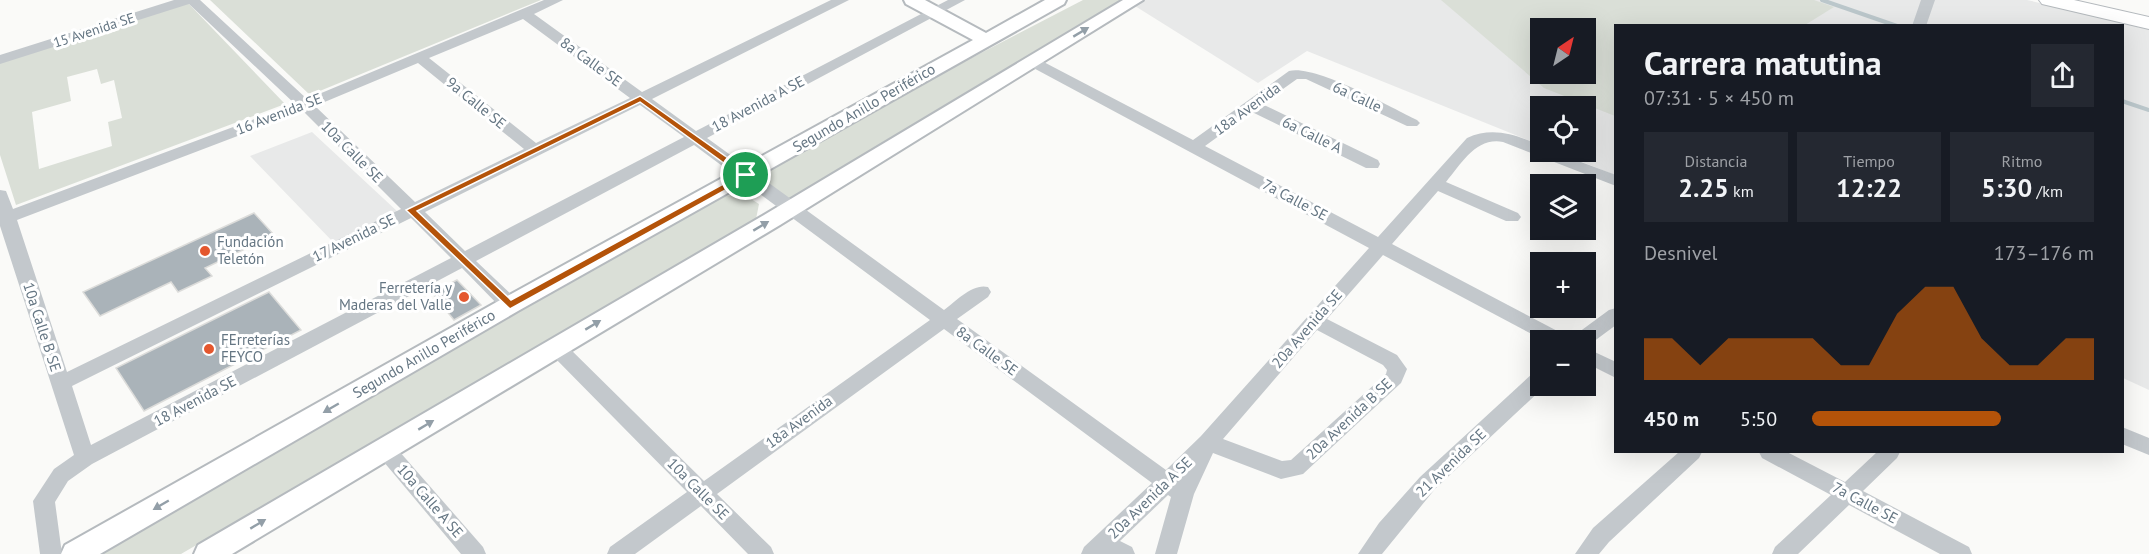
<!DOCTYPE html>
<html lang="es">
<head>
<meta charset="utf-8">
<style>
	:root { --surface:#171b24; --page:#242831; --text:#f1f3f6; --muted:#9ea1a6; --accent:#b45309 }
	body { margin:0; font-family:"PT Sans",sans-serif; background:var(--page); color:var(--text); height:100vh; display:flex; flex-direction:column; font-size:22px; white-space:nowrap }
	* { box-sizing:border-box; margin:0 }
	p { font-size:20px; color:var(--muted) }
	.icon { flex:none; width:33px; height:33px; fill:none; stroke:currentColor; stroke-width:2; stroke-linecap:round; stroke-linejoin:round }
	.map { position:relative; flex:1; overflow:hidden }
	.panel { position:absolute; left:1614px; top:24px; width:510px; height:429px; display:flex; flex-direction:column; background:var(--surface); border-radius:0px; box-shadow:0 6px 24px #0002 }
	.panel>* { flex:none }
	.needle { width:39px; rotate:35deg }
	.controls { position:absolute; left:1530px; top:18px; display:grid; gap:12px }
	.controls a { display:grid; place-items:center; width:66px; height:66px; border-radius:0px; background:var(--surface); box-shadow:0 6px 24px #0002; font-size:30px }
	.pin { position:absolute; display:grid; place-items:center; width:51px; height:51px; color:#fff; margin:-26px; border:3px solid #fff; border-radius:50%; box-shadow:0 2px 6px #0007 }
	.round { display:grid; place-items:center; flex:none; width:63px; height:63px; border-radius:0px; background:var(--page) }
	.headline { display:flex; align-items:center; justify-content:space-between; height:102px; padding:0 30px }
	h1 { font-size:33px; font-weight:700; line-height:45px }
	.figures { display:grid; grid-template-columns:repeat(3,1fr); gap:9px; height:102px; padding:6px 30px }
	.figures div { display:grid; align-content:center; border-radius:0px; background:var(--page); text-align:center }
	.figures b { font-size:26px; font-weight:700 }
	.figures small { font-size:16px; font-weight:400 }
	.figures p { font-size:16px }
	.chart { height:168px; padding:12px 30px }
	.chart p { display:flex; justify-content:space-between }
	.chart svg { width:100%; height:108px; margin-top:6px; fill:var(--accent); opacity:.7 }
	ul { padding:0 30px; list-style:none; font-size:20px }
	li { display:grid; grid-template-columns:96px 72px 1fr; align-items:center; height:45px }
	li i { height:15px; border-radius:8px; background:var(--accent) }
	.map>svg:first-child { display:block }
</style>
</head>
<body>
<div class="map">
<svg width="2149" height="554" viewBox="0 0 2149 554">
	<rect width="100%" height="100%" fill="#fafaf8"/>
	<path fill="#e8e9e9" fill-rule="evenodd" d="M 1145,0 L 2027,0 L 2149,28 L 2149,390 L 2123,378 L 2122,26 L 1616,26 L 1615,175 L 1557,152 L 1586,152 L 1586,106 L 1540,106 L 1540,145 L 1307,51 L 1258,83 L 1135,6 ZM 1540,28 L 1586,28 L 1586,74 L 1540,74 Z
		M 312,132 L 398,212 L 335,244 L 250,156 Z"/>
	<path fill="#dadfd7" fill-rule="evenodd" d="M 210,0 L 541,0 L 310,95 Z
		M 1083,0 L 1131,0 L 791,202 L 754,171 Z
		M 1441,0 L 1814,0 L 1834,7 L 1805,25 L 1616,26 L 1615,116 L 1544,88 ZM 1586,28 L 1586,74 L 1540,74 L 1540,28 Z
		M 188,3 L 285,104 L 16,205 L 0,155 L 0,63 ZM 97,69 L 101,84 L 114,80 L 122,118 L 108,122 L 112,146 L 39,169 L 32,112 L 71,101 L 67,77 Z
		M 743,194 L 759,204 L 756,219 L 181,554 L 94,554 L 723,196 Z"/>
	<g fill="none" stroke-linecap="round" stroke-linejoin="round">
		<path stroke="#bbc7cb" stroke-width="4" d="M 1822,0 L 1897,26
			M 2122,101 L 2149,110"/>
	</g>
	<path fill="#aab3b9" stroke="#dcdcda" stroke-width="1.5" d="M 254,213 L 274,235 L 205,268 L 212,276 L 178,292 L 171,282 L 100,316 L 83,292 Z
		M 457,280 L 481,305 L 454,320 L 432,293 Z
		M 269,292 L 301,330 L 144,411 L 116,368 Z"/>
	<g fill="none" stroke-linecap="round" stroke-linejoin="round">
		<defs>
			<path id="major" d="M 904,0 L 925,0 L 986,33 L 1045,0 L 1066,0 L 1064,4 L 518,311 L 100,554 L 61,554 L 65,545 L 502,299 L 973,40 L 906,4 Z
				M 1123,0 L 1143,0 L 780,225 L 232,554 L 194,554 L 198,545 L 764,215 Z"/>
			<path id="highway" d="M 2039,0 L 2074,0 L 2149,17 L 2149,29 L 2042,4 Z"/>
		</defs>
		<use href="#major" stroke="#b5babe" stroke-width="4"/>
		<use href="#highway" stroke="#b4b9bd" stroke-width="2"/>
		<path fill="#c3c8cc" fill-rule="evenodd" d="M 174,0 L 200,0 L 307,99 L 544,0 L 563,0 L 534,14 L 642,92 L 831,0 L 849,0 L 652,99 L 696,131 L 948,0 L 965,0 L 707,138 L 944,310 C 956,301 973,283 988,287 L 991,292 L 988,297 L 957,319 L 1166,470 L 1201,436 L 1369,248 L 1026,64 L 1024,61 L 1026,58 L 1036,58 L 1193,140 L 1289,71 C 1315,64 1390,107 1417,120 L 1420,123 L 1417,126 L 1407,126 L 1306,79 L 1297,79 L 1262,104 L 1378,160 L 1380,164 L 1378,168 L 1366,168 L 1252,112 L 1205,146 L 1378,237 L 1467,138 C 1493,126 1516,135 1540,145 L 1540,152 L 1554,152 L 1616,175 L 1616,186 L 1503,142 C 1476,137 1462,163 1446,182 L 1518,213 L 1521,217 L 1518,221 L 1506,221 L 1438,191 L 1392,244 L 1565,335 L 1567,340 L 1543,340 L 1383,255 L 1327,319 L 1397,355 L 1407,369 L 1401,383 L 1303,474 L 1281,479 L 1213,453 L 1194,494 L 1177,554 L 1155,554 L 1171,497 L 1168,495 L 1120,541 L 1132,547 L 1135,554 L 1081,554 L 1084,547 L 1152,483 L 944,329 L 717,494 L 771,547 L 774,554 L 748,554 L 701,506 L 635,554 L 607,554 L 610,547 L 687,492 L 549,352 L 546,347 L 549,342 L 556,340 L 563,342 L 704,481 L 930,320 L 694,145 L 476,261 L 517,300 L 519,305 L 517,310 L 510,312 L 503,310 L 462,268 L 92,464 L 68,481 L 55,502 L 62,554 L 40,554 L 33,501 L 54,469 L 74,455 L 0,226 L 0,190 L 6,191 L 13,209 L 295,104 L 189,4 L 0,64 L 0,55 ZM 523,19 L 630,98 L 536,143 L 429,58 ZM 418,63 L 524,149 L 415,202 L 315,106 ZM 640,105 L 684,137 L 465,251 L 425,212 ZM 303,111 L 401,209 L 67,372 L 17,220 ZM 411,218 L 451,258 L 91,445 L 72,386 ZM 1317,330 L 1383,365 L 1387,370 L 1386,374 L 1291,460 L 1282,461 L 1223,439 Z
			M 1921,0 L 1935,0 L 1926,26 L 1912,26 Z
			M 1616,308 L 1616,325 L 1589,345 L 1586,346 L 1586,340 L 1573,340 L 1575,335 L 1609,310 Z
			M 1586,348 L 1616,362 L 1616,378 L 1586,363 Z
			M 1540,371 L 1540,386 L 1545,386 L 1435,489 L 1382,554 L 1358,554 L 1379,523 L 1420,477 L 1533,373 Z
			M 2122,427 L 2149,438 L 2149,455 L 2122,444 Z
			M 385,441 L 392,443 L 483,547 L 486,554 L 461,554 L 378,455 L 375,449 L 378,443 Z
			M 1679,452 L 1702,452 L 1699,458 L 1609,542 L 1599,554 L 1575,554 L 1593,528 Z
			M 1759,452 L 1787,452 L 1845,482 L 1877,452 L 1900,452 L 1897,458 L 1863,491 L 1969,547 L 1972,554 L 1940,554 L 1849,505 L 1798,554 L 1772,554 L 1775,547 L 1831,495 L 1762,458 Z"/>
		<use href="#major" fill="#fff" fill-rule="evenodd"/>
		<use href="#highway" fill="#fff" fill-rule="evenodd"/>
	</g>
	<defs><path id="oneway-solid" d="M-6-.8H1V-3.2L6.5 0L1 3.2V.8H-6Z" transform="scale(1.5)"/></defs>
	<g fill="#939fa8">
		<use href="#oneway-solid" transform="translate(1081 32) rotate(-31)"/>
		<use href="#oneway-solid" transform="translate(761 226) rotate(-31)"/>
		<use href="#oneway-solid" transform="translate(593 325) rotate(-31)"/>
		<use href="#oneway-solid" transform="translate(331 408) rotate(150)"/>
		<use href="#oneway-solid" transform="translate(426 425) rotate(-31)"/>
		<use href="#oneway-solid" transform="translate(161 505) rotate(150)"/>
		<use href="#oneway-solid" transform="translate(258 524) rotate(-31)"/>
	</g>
	<path fill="#b45309" stroke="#fff" stroke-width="1.5" fill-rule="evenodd" d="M 640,96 L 749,173 L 749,177 L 510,309 L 406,210 ZM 640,102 L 740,175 L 511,300 L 417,211 Z"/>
	<g fill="#e4572e" stroke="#fff" stroke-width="2">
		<circle cx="205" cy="251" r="6"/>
		<circle cx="464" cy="297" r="6"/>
		<circle cx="209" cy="349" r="6"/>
	</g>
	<g text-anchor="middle" stroke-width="6" stroke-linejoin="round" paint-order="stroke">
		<g font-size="14" fill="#657683" stroke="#fff">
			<text transform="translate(94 30) rotate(-18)" y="5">15 Avenida SE</text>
		</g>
		<g font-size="15" fill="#657683" stroke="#fff">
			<text transform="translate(591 62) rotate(36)" y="5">8a Calle SE</text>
			<text transform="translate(1357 97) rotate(25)" y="5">6a Calle</text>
			<text transform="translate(476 103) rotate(39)" y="5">9a Calle SE</text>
			<text transform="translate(758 104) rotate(-28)" y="5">18 Avenida A SE</text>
			<text transform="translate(864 108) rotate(-30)" y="5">Segundo Anillo Periférico</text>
			<text transform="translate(1247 109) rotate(-36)" y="5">18a Avenida</text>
			<text transform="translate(279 114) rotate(-21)" y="5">16 Avenida SE</text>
			<text transform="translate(1312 135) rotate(26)" y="5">6a Calle A</text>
			<text transform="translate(352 152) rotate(45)" y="5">10a Calle SE</text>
			<text transform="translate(1295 200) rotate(28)" y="5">7a Calle SE</text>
			<text transform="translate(354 238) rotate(-26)" y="5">17 Avenida SE</text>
			<text transform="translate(42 327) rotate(72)" y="5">10a Calle B SE</text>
			<text transform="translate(1307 329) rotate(-49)" y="5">20a Avenida SE</text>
			<text transform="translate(987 351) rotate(36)" y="5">8a Calle SE</text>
			<text transform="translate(424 354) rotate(-30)" y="5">Segundo Anillo Periférico</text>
			<text transform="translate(195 401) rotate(-28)" y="5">18 Avenida SE</text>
			<text transform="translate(1349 419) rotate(-43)" y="5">20a Avenida B SE</text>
			<text transform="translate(799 422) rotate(-36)" y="5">18a Avenida</text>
			<text transform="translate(1451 463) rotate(-44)" y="5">21 Avenida SE</text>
			<text transform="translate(698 489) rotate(45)" y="5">10a Calle SE</text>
			<text transform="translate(1150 498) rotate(-44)" y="5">20a Avenida A SE</text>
			<text transform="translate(430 501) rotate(49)" y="5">10a Calle A SE</text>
			<text transform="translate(1865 503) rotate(28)" y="5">7a Calle SE</text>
		</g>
		<g font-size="15" fill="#657683" stroke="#fff" text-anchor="start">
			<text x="217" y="247">Fundación<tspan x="217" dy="17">Teletón</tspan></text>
			<text x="452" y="293" text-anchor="end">Ferretería y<tspan x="452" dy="17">Maderas del Valle</tspan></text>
			<text x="221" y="345">FErreterías<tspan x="221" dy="17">FEYCO</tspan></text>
		</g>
	</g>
</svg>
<div class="controls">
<a><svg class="needle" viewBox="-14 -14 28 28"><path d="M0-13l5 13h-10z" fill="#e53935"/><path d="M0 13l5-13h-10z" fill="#9ea1a6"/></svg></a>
<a><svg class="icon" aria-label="locate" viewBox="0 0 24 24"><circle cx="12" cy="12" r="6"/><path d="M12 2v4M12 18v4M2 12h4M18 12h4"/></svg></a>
<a><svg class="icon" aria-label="layers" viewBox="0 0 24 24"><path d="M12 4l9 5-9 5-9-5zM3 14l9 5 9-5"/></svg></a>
<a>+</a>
<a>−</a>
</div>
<div class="pin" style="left:746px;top:175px;background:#1e9e55"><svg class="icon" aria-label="arrive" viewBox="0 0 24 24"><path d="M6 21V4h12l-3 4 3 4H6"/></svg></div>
<section class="panel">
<div class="headline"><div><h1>Carrera matutina</h1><p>07:31 · 5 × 450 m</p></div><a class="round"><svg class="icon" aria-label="share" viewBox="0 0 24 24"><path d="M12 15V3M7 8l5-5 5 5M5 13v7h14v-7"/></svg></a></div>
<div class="figures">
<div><p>Distancia</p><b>2.25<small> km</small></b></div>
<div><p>Tiempo</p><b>12:22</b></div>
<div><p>Ritmo</p><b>5:30<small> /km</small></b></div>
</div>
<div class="chart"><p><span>Desnivel</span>173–176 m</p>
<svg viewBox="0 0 160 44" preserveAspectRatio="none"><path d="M0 44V27L10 27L20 38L30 27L40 27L50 27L60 27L70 38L80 38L90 17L100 6L110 6L120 27L130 38L140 38L150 27L160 27V44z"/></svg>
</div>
<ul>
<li><b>450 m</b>5:50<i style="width:67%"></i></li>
</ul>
</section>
</div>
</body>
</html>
